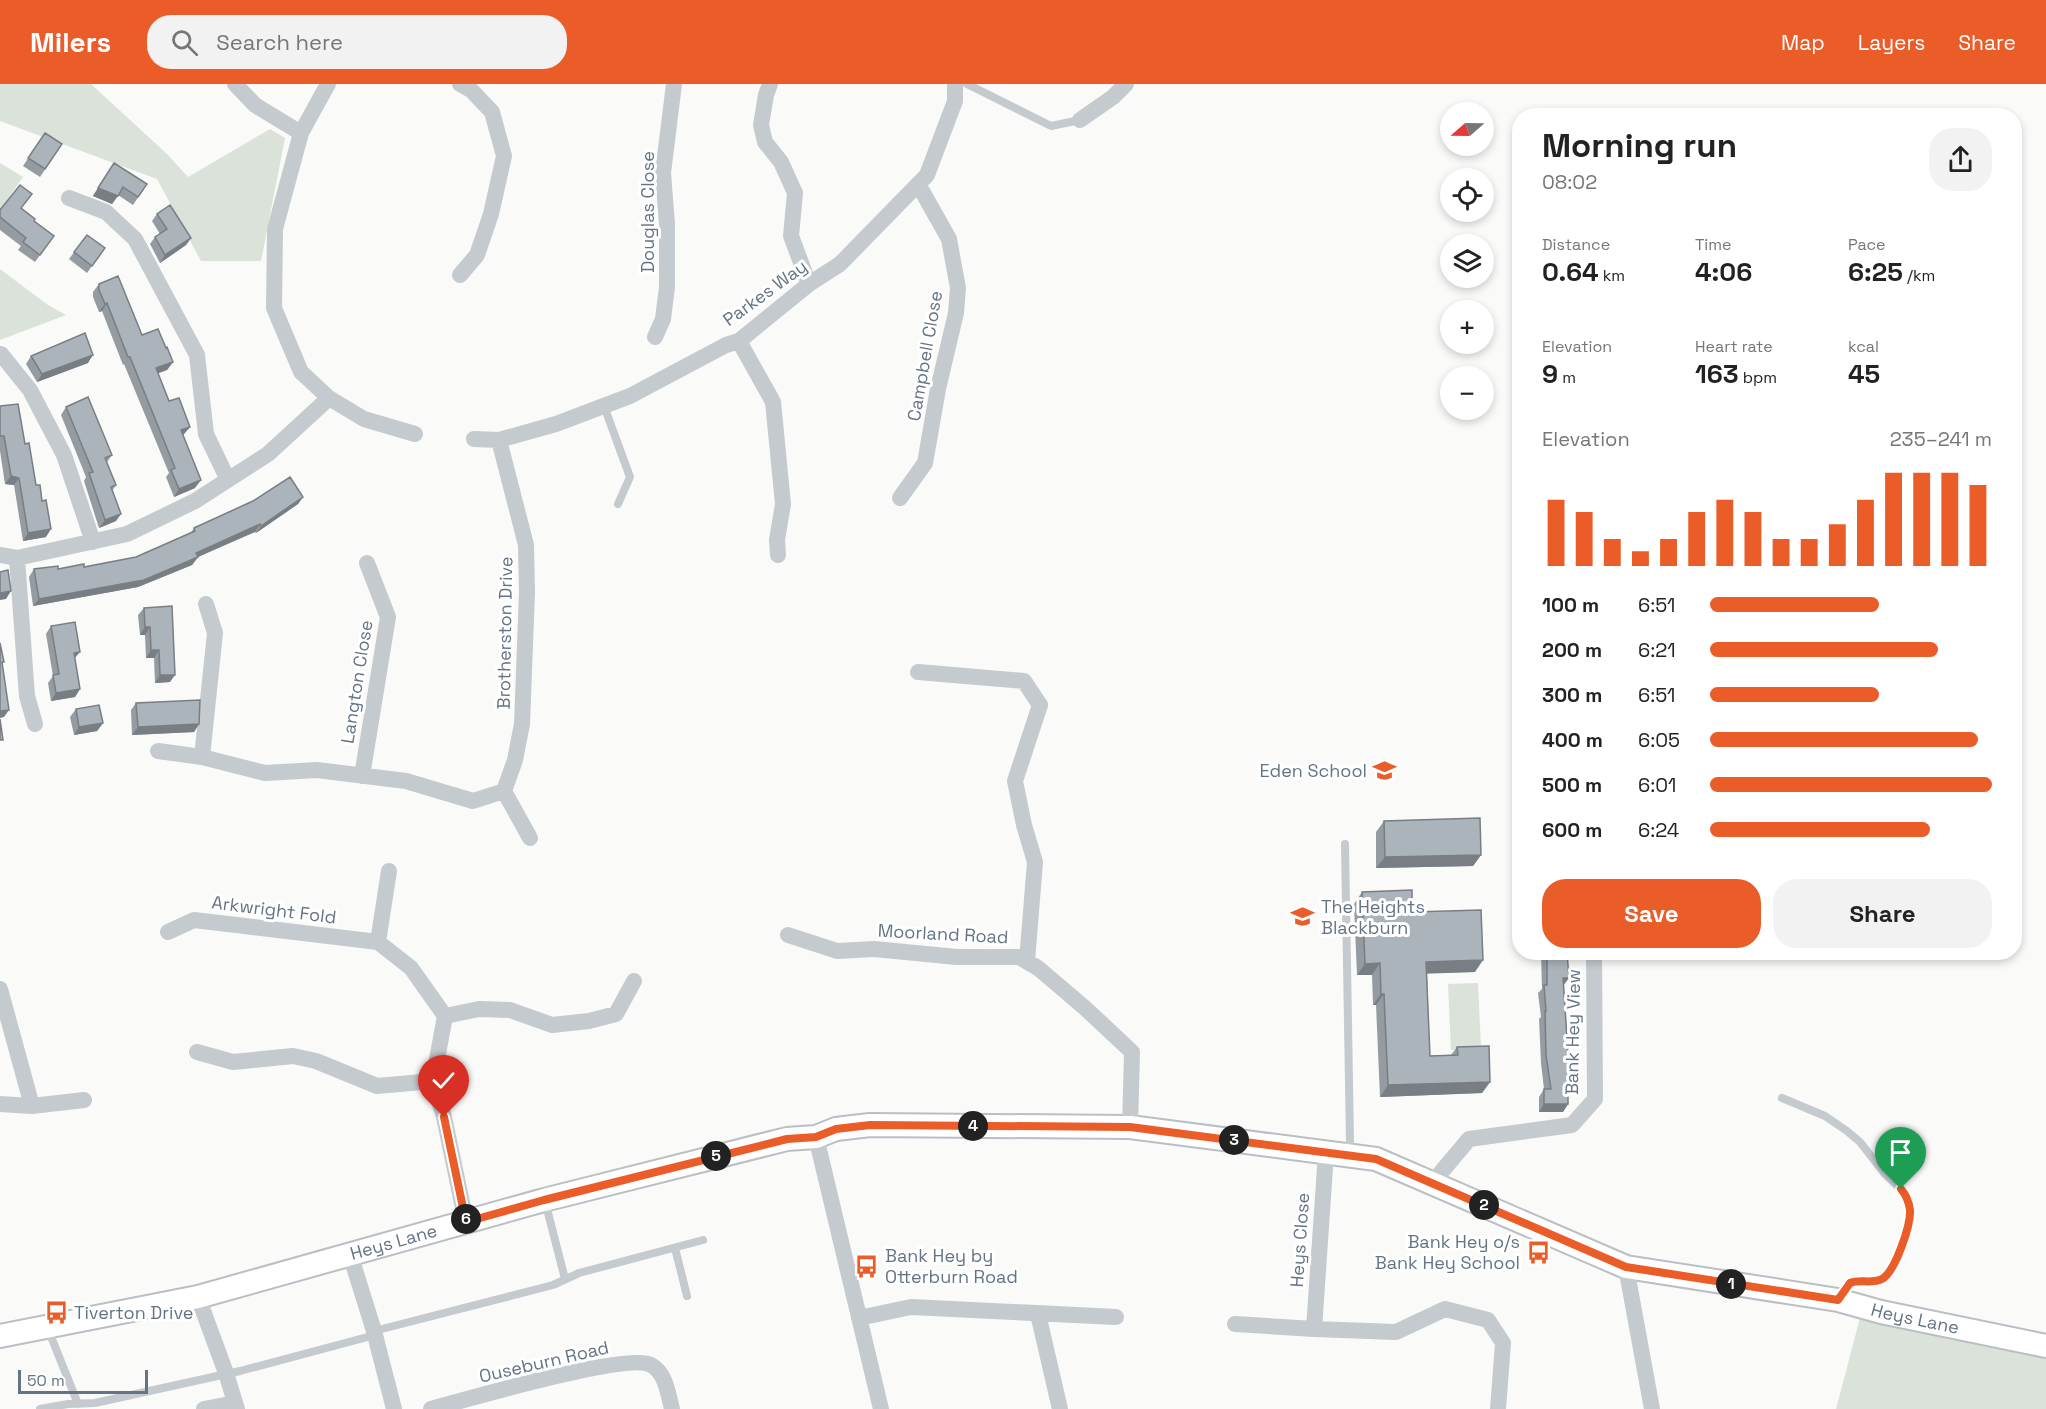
<!DOCTYPE html>
<html lang="en">
<head>
<meta charset="utf-8">
<style>
	:root { --surface:#fff; --page:#f2f2f2; --text:#222; --muted:#767676; --accent:#ea5c28 }
	body { margin:0; font-family:"Space Grotesk",sans-serif; background:var(--page); color:var(--text); height:100vh; display:flex; flex-direction:column; font-size:22px; white-space:nowrap }
	* { box-sizing:border-box; margin:0 }
	p { font-size:20px; color:var(--muted) }
	.icon { flex:none; width:33px; height:33px; fill:none; stroke:currentColor; stroke-width:2; stroke-linecap:round; stroke-linejoin:round }
	.map { position:relative; flex:1; overflow:hidden }
	.drawer { position:absolute; left:1512px; top:24px; width:510px; height:852px; display:flex; flex-direction:column; background:var(--surface); border-radius:24px; box-shadow:0 3px 9px #0003 }
	.drawer>* { flex:none }
	.needle { width:39px; rotate:250deg }
	.buttons { position:absolute; left:1440px; top:18px; display:grid; gap:12px }
	.buttons a { display:grid; place-items:center; width:54px; height:54px; border-radius:50%; background:var(--surface); box-shadow:0 3px 9px #0003; font-size:30px }
	.scale { position:absolute; left:18px; bottom:15px; width:130px; box-sizing:border-box; padding-left:6px; border:3px solid #647484; border-top:0; font-size:16px; line-height:21px; white-space:nowrap; color:#647484; -webkit-text-stroke:4px #fff; paint-order:stroke }
	.pin { position:absolute; display:grid; place-items:center; width:51px; height:51px; color:#fff; margin:-62px -26px; border-radius:50% 50% 50% 0; rotate:-45deg; box-shadow:0 0 6px #0007 }
	.pin .icon { rotate:45deg }
	.km { position:absolute; width:30px; height:30px; margin:-15px; border-radius:50%; background:#222; color:#fff; font-size:16px; line-height:30px; text-align:center }
	.round { display:grid; place-items:center; flex:none; width:63px; height:63px; border-radius:24px; background:var(--page) }
	.head { display:flex; align-items:center; justify-content:space-between; height:102px; padding:0 30px }
	h1 { font-size:33px; font-weight:700; line-height:45px }
	.stats { display:grid; grid-template-columns:repeat(3,1fr); gap:9px; height:102px; padding:6px 30px }
	.stats div { display:grid; align-content:center }
	.stats b { font-size:26px; font-weight:700 }
	.stats small { font-size:16px; font-weight:400 }
	.stats p { font-size:16px }
	.chart { height:168px; padding:12px 30px }
	.chart p { display:flex; justify-content:space-between }
	.chart svg { width:100%; height:108px; margin-top:6px; stroke:var(--accent); stroke-width:6 }
	.cta { display:flex; gap:12px; margin-top:auto; padding:12px 30px }
	.cta a { flex:1; height:69px; border-radius:24px; background:var(--accent); color:#fff; font-size:24px; font-weight:700; line-height:69px; text-align:center }
	.cta a+a { background:var(--page); color:var(--text) }
	ul { padding:0 30px; list-style:none; font-size:20px }
	li { display:grid; grid-template-columns:96px 72px 1fr; align-items:center; height:45px }
	li i { height:15px; border-radius:8px; background:var(--accent) }
	header { display:flex; align-items:center; gap:36px; box-sizing:border-box; height:84px; padding:0 30px; background:var(--accent); color:#fff }
	header strong { font-size:28px }
	nav { display:flex; gap:33px; margin-inline-start:auto; font-size:21px }
	.search { width:420px; height:54px; background:var(--page); display:flex; align-items:center; gap:15px; box-sizing:border-box; padding:0 21px; border-radius:24px; color:var(--muted); font-size:22px }
	.map>svg:first-child { display:block }
</style>
</head>
<body>
<header>
<strong>Milers</strong>
<div class="search"><svg class="icon" aria-label="search" viewBox="0 0 24 24"><circle cx="10" cy="10" r="6"/><path d="M15 15l6 6"/></svg>Search here</div>
<nav><a>Map</a><a>Layers</a><a>Share</a></nav>
</header>
<div class="map">
<svg width="2046" height="1325" viewBox="0 0 2046 1325">
	<rect width="100%" height="100%" fill="#fafaf8"/>
	<path fill="#dbe2d9" d="M 0,0 L 91,0 L 167,70 L 188,93 L 270,45 L 285,54 L 261,177 L 201,177 L 157,95 L 0,37 Z
		M 0,79 L 23,93 L 0,126 Z
		M 0,185 L 48,221 L 66,231 L 0,256 Z
		M 1478,899 L 1481,964 L 1451,966 L 1448,900 Z
		M 1861,1230 L 2046,1268 L 2046,1325 L 1836,1325 Z"/>
	<g fill="none" stroke-linecap="round" stroke-linejoin="round">
		<defs>
			<g id="secondary">
				<path id="s1" d="M 0,1252 L 198,1213 L 544,1116 L 787,1055 L 816,1053 L 836,1045 L 870,1041 L 1130,1043 L 1376,1075 L 1626,1183 L 1838,1216 L 1881,1228 L 2046,1262"/>
			</g>
		</defs>
		<use href="#secondary" stroke="#babfc4" stroke-width="26"/>
		<path stroke="#c5cace" stroke-width="8" d="M 967,0 L 1051,42 L 1080,36
			M 604,322 L 630,393 L 618,420
			M 1345,760 L 1350,1058 L 1347,1071
			M 1782,1014 L 1825,1032 L 1847,1047 L 1860,1058 L 1885,1090 L 1901,1105 L 1908,1117 L 1910,1132 L 1905,1151 L 1895,1177 L 1887,1190 L 1881,1196 L 1849,1199 L 1840,1214
			M 545,1117 L 565,1195
			M 675,1164 L 687,1212
			M 48,1245 L 78,1320
			M 374,1247 L 553,1201 L 579,1189 L 703,1156
			M 40,1325 L 68,1320 L 95,1319 L 240,1287 L 375,1251"/>
		<path stroke="#c5cace" stroke-width="16" d="M 235,0 L 255,21 L 301,49
			M 328,0 L 301,49 L 275,145 L 274,224 L 301,288 L 329,314 L 364,335 L 415,350
			M 770,0 L 766,11 L 761,41 L 765,58 L 781,78 L 795,109 L 791,152 L 809,200
			M 1080,36 L 1113,13 L 1126,0
			M 69,114 L 106,128 L 135,155 L 197,271 L 206,350 L 228,396
			M 460,191 L 477,171 L 491,130 L 504,72 L 492,28 L 471,6 L 460,0
			M 655,253 L 663,235 L 667,203 L 667,140 L 663,89 L 674,0
			M 739,257 L 773,318 L 783,420 L 777,456 L 778,471
			M 1,270 L 30,306 L 64,371 L 93,458
			M 474,355 L 499,356 L 556,340 L 630,312 L 726,261 L 739,257 L 809,200 L 840,180 L 927,91 L 955,17 L 955,0
			M 900,414 L 925,379 L 938,305 L 956,229 L 958,204 L 949,155 L 918,100
			M 0,471 L 17,474 L 127,450 L 195,417 L 268,370 L 329,314
			M 17,474 L 27,612 L 35,640
			M 918,588 L 1024,597 L 1040,621 L 1015,697 L 1024,741 L 1035,778 L 1027,877
			M 158,667 L 202,673 L 265,689 L 317,686 L 406,697 L 473,717 L 504,707 L 515,676 L 522,640 L 527,508 L 526,461 L 499,356
			M 202,673 L 215,549 L 206,520
			M 362,692 L 388,533 L 367,479
			M 504,707 L 530,754
			M 168,848 L 194,836 L 378,858 L 411,884 L 445,932 L 433,997 L 444,1033 L 466,1138
			M 788,851 L 837,867 L 874,865 L 957,873 L 1019,873 L 1038,884 L 1085,924 L 1132,968 L 1130,1043
			M 378,858 L 389,787
			M 0,905 L 32,1022
			M 445,932 L 479,925 L 510,926 L 552,941 L 589,937 L 616,930 L 634,897
			M 197,968 L 233,978 L 293,972 L 316,977 L 377,1002 L 433,997
			M 0,1020 L 32,1022 L 84,1016
			M 816,1053 L 881,1325
			M 1432,1099 L 1469,1055 L 1572,1041 L 1595,1015 L 1594,868
			M 350,1170 L 374,1247 L 394,1325
			M 1626,1183 L 1652,1325
			M 198,1213 L 226,1289 L 237,1325
			M 1038,1230 L 1060,1325
			M 859,1234 L 911,1223 L 1116,1233
			M 1235,1240 L 1314,1245 L 1396,1248 L 1445,1225 L 1488,1236 L 1503,1259 L 1498,1325
			M 1314,1245 L 1326,1069
			M 204,1325 L 235,1319
			M 431,1325 C 465,1316 628,1268 651,1281 C 666,1289 668,1310 672,1325"/>
		<use href="#secondary" stroke="#fff" stroke-width="22"/>
	</g>
	<path fill="#949ba1" d="M 45,49 L 62,60 L 40,93 L 23,82 Z
		M 114,79 L 147,100 L 133,121 L 118,111 L 112,120 L 93,112 Z
		M 22,125 L 34,137 L 54,152 L 35,178 L 18,166 L 21,162 L 0,146 L 0,126 Z
		M 157,130 L 191,154 L 186,161 L 160,179 L 150,160 L 155,153 L 160,150 L 152,137 Z
		M 87,151 L 105,164 L 87,189 L 69,175 Z
		M 99,200 L 142,251 L 166,264 L 173,278 L 167,286 L 158,289 L 169,317 L 190,343 L 184,350 L 183,351 L 195,404 L 174,413 L 166,393 L 169,389 L 124,280 L 123,281 L 102,227 L 99,228 L 93,213 L 93,208 Z
		M 31,272 L 88,279 L 37,298 L 26,280 Z
		M 0,322 L 25,360 L 36,401 L 46,453 L 23,457 L 14,401 L 5,400 L 0,367 Z
		M 66,323 L 112,371 L 107,378 L 116,401 L 112,407 L 116,437 L 99,444 L 84,397 L 86,393 L 61,331 Z
		M 303,413 L 298,420 L 256,449 L 255,448 L 227,459 L 198,473 L 192,481 L 138,503 L 33,522 L 29,493 L 34,485 L 58,485 L 84,483 L 136,473 L 190,450 L 194,444 Z
		M 144,524 L 170,598 L 155,599 L 154,574 L 146,574 L 145,551 L 140,551 L 138,531 Z
		M 51,542 L 75,575 L 80,605 L 75,613 L 51,617 L 48,599 L 53,592 L 46,550 Z
		M 136,619 L 199,640 L 194,648 L 132,651 L 131,626 Z
		M 76,625 L 103,639 L 97,647 L 74,651 L 70,633 Z
		M 1384,737 L 1481,771 L 1473,782 L 1376,784 L 1376,748 Z
		M 1362,808 L 1412,828 L 1475,888 L 1427,889 L 1430,972 L 1451,971 L 1457,963 L 1490,998 L 1482,1009 L 1380,1013 L 1376,921 L 1373,921 L 1372,891 L 1357,891 L 1354,820 Z
		M 1541,868 L 1567,868 L 1564,901 L 1568,1001 L 1568,1020 L 1563,1028 L 1539,1028 L 1539,1013 L 1544,1005 L 1541,979 L 1539,935 L 1541,933 L 1538,909 L 1542,905 Z"/>
	<path fill="#787e83" d="M 98,104 L 118,112 L 112,120 L 93,112 Z
		M 191,154 L 186,161 L 160,179 L 165,171 Z
		M 107,219 L 102,227 L 99,228 L 105,220 Z
		M 93,271 L 88,279 L 37,298 L 42,290 Z
		M 173,278 L 167,286 L 151,292 L 156,284 Z
		M 190,343 L 184,350 L 176,354 L 181,346 Z
		M 11,392 L 19,394 L 14,401 L 5,400 Z
		M 201,396 L 195,404 L 174,413 L 179,405 Z
		M 303,413 L 298,420 L 256,449 L 261,442 Z
		M 121,430 L 116,437 L 99,444 L 105,436 Z
		M 260,440 L 255,448 L 198,473 L 192,481 L 138,503 L 33,522 L 39,515 L 196,469 Z
		M 51,445 L 46,453 L 23,457 L 28,449 Z
		M 11,507 L 6,515 L 0,516 L 0,509 Z
		M 145,543 L 150,543 L 145,551 L 140,551 Z
		M 151,566 L 159,566 L 154,574 L 146,574 Z
		M 80,568 L 74,575 L 74,569 Z
		M 160,591 L 175,591 L 170,598 L 155,599 Z
		M 80,605 L 75,613 L 51,617 L 56,609 Z
		M 9,626 L 4,633 L 0,634 L 0,627 Z
		M 103,639 L 97,647 L 74,651 L 79,643 Z
		M 199,640 L 194,648 L 132,651 L 138,643 Z
		M 1481,771 L 1473,782 L 1376,784 L 1385,773 Z
		M 1483,876 L 1475,888 L 1418,890 L 1426,878 Z
		M 1380,879 L 1372,891 L 1357,891 L 1365,880 Z
		M 1563,894 L 1569,894 L 1563,902 Z
		M 1381,910 L 1384,910 L 1376,921 L 1373,921 Z
		M 1490,998 L 1482,1009 L 1380,1013 L 1388,1001 Z
		M 1544,1020 L 1568,1020 L 1563,1028 L 1539,1028 Z"/>
	<path fill="#acb4bb" stroke="#787e83" stroke-width="1.5" d="M 45,49 L 62,60 L 45,85 L 28,74 Z
		M 114,79 L 147,100 L 138,113 L 123,103 L 118,112 L 98,104 Z
		M 20,101 L 32,110 L 21,124 L 35,135 L 34,137 L 54,152 L 40,171 L 23,158 L 26,154 L 0,133 L 0,126 Z
		M 170,121 L 191,154 L 165,171 L 155,153 L 167,145 L 157,130 Z
		M 87,151 L 105,164 L 92,182 L 74,168 Z
		M 118,192 L 142,251 L 158,245 L 166,264 L 167,263 L 173,278 L 156,284 L 169,317 L 179,314 L 190,343 L 181,346 L 201,396 L 179,405 L 171,386 L 175,384 L 130,273 L 128,273 L 107,219 L 105,220 L 99,206 L 99,200 Z
		M 85,249 L 93,271 L 42,290 L 31,272 Z
		M 88,313 L 112,371 L 105,374 L 116,401 L 111,403 L 121,430 L 105,436 L 89,389 L 93,388 L 66,323 Z
		M 18,320 L 25,360 L 29,359 L 36,401 L 40,401 L 42,417 L 46,416 L 51,445 L 28,449 L 19,394 L 11,392 L 4,352 L 0,352 L 0,322 Z
		M 290,393 L 303,413 L 261,442 L 260,440 L 196,469 L 198,473 L 144,496 L 39,515 L 34,485 L 58,482 L 58,485 L 84,480 L 84,483 L 136,473 L 195,447 L 194,444 L 253,417 Z
		M 8,486 L 11,507 L 0,509 L 0,488 Z
		M 172,522 L 175,591 L 160,591 L 159,566 L 151,566 L 150,543 L 145,543 L 144,524 Z
		M 75,538 L 80,568 L 74,569 L 80,605 L 56,609 L 53,591 L 59,590 L 51,542 Z
		M 0,559 L 4,578 L 2,578 L 9,626 L 0,627 Z
		M 200,616 L 199,640 L 138,643 L 136,619 Z
		M 99,621 L 103,639 L 79,643 L 76,625 Z
		M 0,635 L 3,656 L 0,656 Z
		M 1480,734 L 1481,771 L 1385,773 L 1384,737 Z
		M 1412,806 L 1412,828 L 1481,826 L 1483,876 L 1426,878 L 1430,972 L 1458,971 L 1457,963 L 1489,962 L 1490,998 L 1388,1001 L 1384,910 L 1381,910 L 1380,879 L 1365,880 L 1362,808 Z
		M 1547,868 L 1567,868 L 1569,894 L 1563,894 L 1570,998 L 1568,998 L 1568,1020 L 1544,1020 L 1544,1005 L 1551,1005 L 1546,971 L 1545,927 L 1546,927 L 1544,901 L 1547,901 Z"/>
	<g fill="none" stroke-linecap="round" stroke-linejoin="round">
		<defs>
			<path id="route" d="M 444,1033 L 466,1138 L 544,1116 L 787,1055 L 816,1053 L 836,1045 L 870,1041 L 1130,1043 L 1376,1075 L 1626,1183 L 1838,1216 L 1850,1199 C 1859,1195 1873,1200 1882,1195 C 1895,1188 1911,1141 1910,1126 C 1909,1118 1906,1111 1901,1105"/>
		</defs>
		<use href="#route" stroke="#fff" stroke-width="12"/>
		<use href="#route" stroke="#ea5c28" stroke-width="8"/>
	</g>
	<defs>
		<symbol id="school-bare" viewBox="-9 -9 18 18"><path d="M0-5L7-2L0 1L-7-2ZM-4 1L0 2.5L4 1V4Q0 6-4 4Z" fill="#ea5c28" stroke="#fff" stroke-width="2.5" paint-order="stroke"/></symbol>
		<symbol id="bus-bare" viewBox="-9 -9 18 18"><path d="M-5-6H5V4H4V6H2V4H-2V6H-4V4H-5ZM-3.5-4V0h7V-4ZM-3.5 1.2v1.5H-2V1.2ZM2 1.2v1.5H3.5V1.2Z" fill="#ea5c28" stroke="#fff" stroke-width="2.5" paint-order="stroke"/></symbol>
	</defs>
	<g fill-rule="evenodd">
		<use href="#school-bare" x="1368" y="670" width="33" height="33"/>
		<use href="#school-bare" x="1286" y="816" width="33" height="33"/>
		<use href="#bus-bare" x="1522" y="1152" width="33" height="33"/>
		<use href="#bus-bare" x="850" y="1166" width="33" height="33"/>
		<use href="#bus-bare" x="40" y="1212" width="33" height="33"/>
	</g>
	<g text-anchor="middle" stroke-width="6" stroke-linejoin="round" paint-order="stroke">
		<g font-size="18" fill="#647484" stroke="#fff">
			<text transform="translate(648 128) rotate(-90)" y="6">Douglas Close</text>
			<text transform="translate(765 209) rotate(-36)" y="6">Parkes Way</text>
			<text transform="translate(925 272) rotate(-80)" y="6">Campbell Close</text>
			<text transform="translate(505 549) rotate(-89)" y="6">Brotherston Drive</text>
			<text transform="translate(357 598) rotate(-81)" y="6">Langton Close</text>
			<text transform="translate(274 826) rotate(7)" y="6">Arkwright Fold</text>
			<text transform="translate(943 850) rotate(3)" y="6">Moorland Road</text>
			<text transform="translate(1573 948) rotate(-89)" y="6">Bank Hey View</text>
			<text transform="translate(1300 1156) rotate(-86)" y="6">Heys Close</text>
			<text dy="6" stroke="none"><textPath href="#s1" startOffset="405">Heys Lane</textPath></text>
			<text dy="6" stroke="none"><textPath href="#s1" startOffset="1971">Heys Lane</textPath></text>
			<text transform="translate(544 1278) rotate(-13)" y="6">Ouseburn Road</text>
		</g>
		<g font-size="18" fill="#647484" stroke="#fff" text-anchor="start">
			<text x="1367" y="693" text-anchor="end">Eden School</text>
			<text x="1321" y="829">The Heights<tspan x="1321" dy="21">Blackburn</tspan></text>
			<text x="1520" y="1164" text-anchor="end">Bank Hey o/s<tspan x="1520" dy="21">Bank Hey School</tspan></text>
			<text x="885" y="1178">Bank Hey by<tspan x="885" dy="21">Otterburn Road</tspan></text>
			<text x="74" y="1235">Tiverton Drive</text>
		</g>
	</g>
</svg>
<div class="buttons">
<a><svg class="needle" viewBox="-14 -14 28 28"><path d="M0-13l5 13h-10z" fill="#e53935"/><path d="M0 13l5-13h-10z" fill="#767676"/></svg></a>
<a><svg class="icon" aria-label="locate" viewBox="0 0 24 24"><circle cx="12" cy="12" r="6"/><path d="M12 2v4M12 18v4M2 12h4M18 12h4"/></svg></a>
<a><svg class="icon" aria-label="layers" viewBox="0 0 24 24"><path d="M12 4l9 5-9 5-9-5zM3 14l9 5 9-5"/></svg></a>
<a>+</a>
<a>−</a>
</div>
<div class="scale">50 m</div>
<div class="pin" style="left:1901px;top:1105px;background:#1e9e55"><svg class="icon" aria-label="arrive" viewBox="0 0 24 24"><path d="M6 21V4h12l-3 4 3 4H6"/></svg></div>
<div class="pin" style="left:444px;top:1033px;background:#d93025"><svg class="icon" aria-label="check" viewBox="0 0 24 24"><path d="M5 12l5 5 9-10"/></svg></div>
<b class="km" style="left:1731px;top:1200px">1</b>
<b class="km" style="left:1484px;top:1121px">2</b>
<b class="km" style="left:1234px;top:1056px">3</b>
<b class="km" style="left:973px;top:1042px">4</b>
<b class="km" style="left:716px;top:1072px">5</b>
<b class="km" style="left:466px;top:1135px">6</b>
<section class="drawer">
<div class="head"><div><h1>Morning run</h1><p>08:02</p></div><a class="round"><svg class="icon" aria-label="share" viewBox="0 0 24 24"><path d="M12 15V3M7 8l5-5 5 5M5 13v7h14v-7"/></svg></a></div>
<div class="stats">
<div><p>Distance</p><b>0.64<small> km</small></b></div>
<div><p>Time</p><b>4:06</b></div>
<div><p>Pace</p><b>6:25<small> /km</small></b></div>
</div>
<div class="stats">
<div><p>Elevation</p><b>9<small> m</small></b></div>
<div><p>Heart rate</p><b>163<small> bpm</small></b></div>
<div><p>kcal</p><b>45</b></div>
</div>
<div class="chart"><p><span>Elevation</span>235–241 m</p>
<svg viewBox="0 0 160 44" preserveAspectRatio="none"><path d="M5 44V17M15 44V22M25 44V33M35 44V38M45 44V33M55 44V22M65 44V17M75 44V22M85 44V33M95 44V33M105 44V27M115 44V17M125 44V6M135 44V6M145 44V6M155 44V11"/></svg>
</div>
<ul>
<li><b>100 m</b>6:51<i style="width:60%"></i></li>
<li><b>200 m</b>6:21<i style="width:81%"></i></li>
<li><b>300 m</b>6:51<i style="width:60%"></i></li>
<li><b>400 m</b>6:05<i style="width:95%"></i></li>
<li><b>500 m</b>6:01<i style="width:100%"></i></li>
<li><b>600 m</b>6:24<i style="width:78%"></i></li>
</ul>
<div class="cta"><a>Save</a><a>Share</a></div>
</section>
</div>
</body>
</html>
